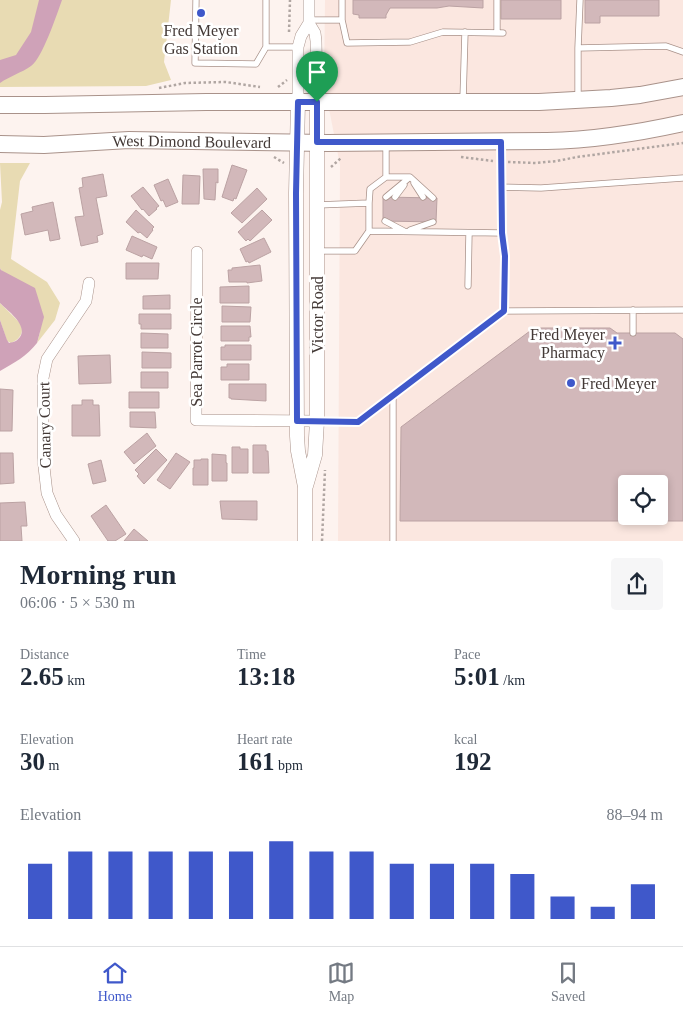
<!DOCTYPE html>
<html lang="en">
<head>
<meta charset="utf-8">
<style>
	:root { --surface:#fff; --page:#f6f6f7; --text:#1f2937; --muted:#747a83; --line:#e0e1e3; --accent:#3f58ca }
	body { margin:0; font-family:Georgia,serif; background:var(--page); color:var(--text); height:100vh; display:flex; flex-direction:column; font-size:19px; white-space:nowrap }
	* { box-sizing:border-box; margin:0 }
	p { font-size:16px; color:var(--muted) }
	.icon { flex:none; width:28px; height:28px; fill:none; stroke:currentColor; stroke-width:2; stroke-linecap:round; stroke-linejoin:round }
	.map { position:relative; height:541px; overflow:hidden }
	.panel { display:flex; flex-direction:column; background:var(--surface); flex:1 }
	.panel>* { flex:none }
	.controls { position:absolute; left:618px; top:475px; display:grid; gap:10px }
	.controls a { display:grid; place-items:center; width:50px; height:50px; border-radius:5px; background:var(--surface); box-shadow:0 2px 8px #0003; font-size:25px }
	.pin { position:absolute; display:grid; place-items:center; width:42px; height:42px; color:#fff; margin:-51px -21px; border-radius:50% 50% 50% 0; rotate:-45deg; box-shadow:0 0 5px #0007 }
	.pin .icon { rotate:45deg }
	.round { display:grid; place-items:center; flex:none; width:52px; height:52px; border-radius:5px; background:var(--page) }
	.head { display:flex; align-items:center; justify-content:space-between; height:85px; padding:0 20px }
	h1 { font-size:28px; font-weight:700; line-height:38px }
	.figures { display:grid; grid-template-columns:repeat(3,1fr); gap:8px; height:85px; padding:5px 20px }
	.figures div { display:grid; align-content:center }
	.figures b { font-size:25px; font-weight:700 }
	.figures small { font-size:14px; font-weight:400 }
	.figures p { font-size:14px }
	.chart { height:140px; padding:10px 20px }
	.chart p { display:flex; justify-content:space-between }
	.chart svg { width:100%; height:90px; margin-top:5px; stroke:var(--accent); stroke-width:6 }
	.dock { display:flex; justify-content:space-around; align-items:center; height:70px; border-top:1px solid var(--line); background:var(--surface); font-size:14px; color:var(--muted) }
	.dock a { display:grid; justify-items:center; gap:2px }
	.dock .current { color:var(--accent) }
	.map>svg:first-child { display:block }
</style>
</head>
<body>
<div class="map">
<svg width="683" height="541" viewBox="0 0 683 541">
	<rect width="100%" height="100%" fill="#fdf3ef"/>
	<path fill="#fbe7e0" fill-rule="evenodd" d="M 325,0 L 683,0 L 683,541 L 338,541 L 340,165 L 324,83 ZM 626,484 L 659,484 L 659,516 L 626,516 Z"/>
	<path fill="#e8dbb3" d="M 0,0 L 171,0 L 164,62 L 171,80 L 146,86 L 0,87 Z
		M 0,163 L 30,163 L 20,181 L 11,259 L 47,282 L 60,303 L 55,320 L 37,343 L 40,332 L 0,268 L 0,210 L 2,202 Z
		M 0,303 L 21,324 C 24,333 20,339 11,343 L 7,341 L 0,320 Z"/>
	<path fill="#cfa2b8" d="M 39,0 L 62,0 C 57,14 42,59 31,66 C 21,73 10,76 0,83 L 0,60 L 16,55 L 31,32 Z
		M 0,268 L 1,270 L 35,288 L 44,317 L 37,343 C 27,356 14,363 0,371 L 0,320 L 7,340 L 9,343 C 14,342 17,341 20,337 C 28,325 8,311 0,303 Z"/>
	<path fill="#d2b8ba" stroke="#bba2a3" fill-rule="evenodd" d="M 353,0 L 483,0 L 483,8 L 449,6 L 437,8 L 390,8 L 386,15 L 386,18 L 359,18 L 359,15 L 353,14 Z
		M 501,0 L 561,0 L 561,19 L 501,19 Z
		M 585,0 L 659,0 L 659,16 L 600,16 L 600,23 L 585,23 Z
		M 232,165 L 247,170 L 236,199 L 234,198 L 233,201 L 222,197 Z
		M 203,169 L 218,169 L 218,183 L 216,182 L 215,200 L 204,199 Z
		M 103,174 L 107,196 L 96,198 L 103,234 L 97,236 L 98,242 L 81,246 L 75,217 L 84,216 L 79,188 L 83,187 L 82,178 Z
		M 183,175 L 200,176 L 199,204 L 182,204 Z
		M 168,179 L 178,202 L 166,207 L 163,200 L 161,201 L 154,185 Z
		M 143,187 L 159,206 L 156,208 L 157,209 L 149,216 L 143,209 L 142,210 L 131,196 Z
		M 257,188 L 267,199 L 242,223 L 231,213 Z
		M 383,197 L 437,198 L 436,222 L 383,221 Z
		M 53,202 L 60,239 L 50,241 L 48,230 L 25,235 L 21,214 L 33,211 L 32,207 Z
		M 136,210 L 154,227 L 152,229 L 153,230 L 147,238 L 140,232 L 138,233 L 126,222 Z
		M 262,210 L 272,220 L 250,241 L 248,239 L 246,241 L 238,232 Z
		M 132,236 L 157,247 L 152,259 L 143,255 L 142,257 L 126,250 Z
		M 264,238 L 271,252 L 249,263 L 248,261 L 246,262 L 240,249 Z
		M 126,263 L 159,263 L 158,279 L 126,279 Z
		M 260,265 L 262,281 L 247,283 L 247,282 L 229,282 L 228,270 L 232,270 L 232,268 Z
		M 249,286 L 249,303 L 220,303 L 220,287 Z
		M 170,295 L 170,309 L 143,309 L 143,296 Z
		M 222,306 L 251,307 L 250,322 L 222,322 Z
		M 139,314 L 171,314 L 171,329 L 141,329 L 141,324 L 139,324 Z
		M 221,326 L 250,326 L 251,337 L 249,337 L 249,341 L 221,341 Z
		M 534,328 L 610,328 L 617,333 L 675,333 L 683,339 L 683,521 L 400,521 L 401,427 ZM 626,484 L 659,484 L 659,516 L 626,516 Z
		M 141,333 L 168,334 L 168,348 L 141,348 Z
		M 225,345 L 251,345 L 251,360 L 221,360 L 221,347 L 225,347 Z
		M 142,352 L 171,353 L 171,368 L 142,368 Z
		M 110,355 L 111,383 L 79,384 L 78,356 Z
		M 227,364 L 249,364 L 249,380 L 221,380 L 221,367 L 227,367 Z
		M 141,372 L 168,372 L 168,388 L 141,388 Z
		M 229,384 L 266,384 L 266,401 L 231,399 L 231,398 L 229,398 Z
		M 0,389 L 13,390 L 12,431 L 0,431 Z
		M 129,392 L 159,392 L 159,408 L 129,408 Z
		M 82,400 L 93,400 L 93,405 L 99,405 L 100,436 L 72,436 L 72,405 L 82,405 Z
		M 130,412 L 155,412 L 156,428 L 130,427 Z
		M 147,433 L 156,446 L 134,464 L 124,452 Z
		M 253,445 L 266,445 L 266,451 L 268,451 L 269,473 L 253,473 Z
		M 232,447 L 240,447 L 240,449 L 248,449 L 248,473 L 232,473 Z
		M 156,449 L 167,460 L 144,484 L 137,476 L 139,474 L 135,470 Z
		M 0,453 L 13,453 L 14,483 L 0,484 Z
		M 176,453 L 190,462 L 170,489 L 157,480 Z
		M 212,454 L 226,455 L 226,463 L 227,463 L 227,481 L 212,481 Z
		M 201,459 L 208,459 L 208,485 L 193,485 L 193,468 L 194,468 L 194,460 L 201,460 Z
		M 101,460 L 106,481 L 93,484 L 88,464 Z
		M 220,501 L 257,501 L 257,520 L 222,519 Z
		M 25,502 L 27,526 L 21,526 L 22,541 L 0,541 L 0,503 Z
		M 106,505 L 126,534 L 115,541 L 108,541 L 91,516 Z
		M 134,529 L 148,541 L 124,541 Z"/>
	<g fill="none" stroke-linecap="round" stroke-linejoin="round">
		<defs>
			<path id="service" d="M 196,0 L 195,63 L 256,64 L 266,47 L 266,0
				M 342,0 L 342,20 L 347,43 L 410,42 L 443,32 L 503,33
				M 309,20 L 342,20
				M 497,33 L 497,0
				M 266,47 L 298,47
				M 578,48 L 580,0
				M 578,97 L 578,48 L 666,46 L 683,52
				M 463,100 L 465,32
				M 386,177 L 410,177 L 433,198
				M 414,183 L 423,197
				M 502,187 L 541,188 L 683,178
				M 386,197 L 409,178
				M 395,197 L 404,185
				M 369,203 L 370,189 L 386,177 L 386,143
				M 317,205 L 369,203 L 369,231
				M 385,221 L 404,231
				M 410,230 L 433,222
				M 502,233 L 505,256 L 504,311
				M 317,251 L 355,251 L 369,231 L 502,233 L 501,143
				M 468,286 L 469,233
				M 633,310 L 633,333
				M 393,395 L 504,311 L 683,310
				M 317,421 L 358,422 L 393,395 L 393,541"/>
			<path id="minor" d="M 309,0 L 309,23 L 315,33 L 316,41 L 317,102
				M 298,102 L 298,47 L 301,36 L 309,23
				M 197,252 L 196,420 L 317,421
				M 74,541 L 56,515 L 47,493 L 43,458 L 43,378 L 47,359 L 86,301 L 89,283"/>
			<path id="tertiary" d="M 298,102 L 296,193 L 297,436 L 298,451 L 305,487 L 305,541
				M 306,486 L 315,455 L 317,421 L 317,102"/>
			<g id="secondary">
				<path d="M 0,105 L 45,105 L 206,102 L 539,102 L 611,98 L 640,95 L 683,87"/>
				<path id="s1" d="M 0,144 L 44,145 L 129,140 L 328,143 L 547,141 C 593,140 638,133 683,123"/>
			</g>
		</defs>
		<use href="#service" stroke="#a9928a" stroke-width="7"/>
		<use href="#minor" stroke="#a9928a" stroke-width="12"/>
		<use href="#tertiary" stroke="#a9928a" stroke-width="15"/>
		<use href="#secondary" stroke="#a9928a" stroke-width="18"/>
		<path stroke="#b0a6a2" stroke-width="2.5" stroke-dasharray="2.5 2.5" stroke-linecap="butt" d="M 289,32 L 290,0
			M 278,87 L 287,80
			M 159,88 L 185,83 L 226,82 L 260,87
			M 274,157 L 284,163
			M 461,157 L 493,161
			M 508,162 L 536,163 L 557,161 L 577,157 L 683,143
			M 331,167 L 341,158
			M 322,541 L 325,470"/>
		<use href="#service" stroke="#fff" stroke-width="5.5"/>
		<use href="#minor" stroke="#fff" stroke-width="11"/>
		<use href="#tertiary" stroke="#fff" stroke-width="14"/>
		<use href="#secondary" stroke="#fff" stroke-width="16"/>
	</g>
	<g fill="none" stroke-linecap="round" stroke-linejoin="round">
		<defs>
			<path id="route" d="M 298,102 L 317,102 L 317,142 L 501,142 L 502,233 L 505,256 L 504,311 L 358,422 L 297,421 L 296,193 Z"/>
		</defs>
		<use href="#route" stroke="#fff" stroke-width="10"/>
		<use href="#route" stroke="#3f58ca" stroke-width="6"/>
	</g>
	<g fill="#3f58ca" stroke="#fff" stroke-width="2">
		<circle cx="201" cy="13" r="5"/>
		<path d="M612.5 335.5h5v5h5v5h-5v5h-5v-5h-5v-5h5z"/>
		<circle cx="571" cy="383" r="5"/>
	</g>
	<g text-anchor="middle" stroke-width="5" stroke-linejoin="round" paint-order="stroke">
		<g font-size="16" fill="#433936" stroke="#fff">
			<text x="201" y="36">Fred Meyer<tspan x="201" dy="18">Gas Station</tspan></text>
			<text x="605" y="340" text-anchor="end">Fred Meyer<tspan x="605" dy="18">Pharmacy</tspan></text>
			<text x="581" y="389" text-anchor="start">Fred Meyer</text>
		</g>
		<g font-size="16" fill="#433936" stroke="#fff">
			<text dy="6" stroke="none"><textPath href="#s1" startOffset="192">West Dimond Boulevard</textPath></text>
			<text transform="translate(317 315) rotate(-90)" y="6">Victor Road</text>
			<text transform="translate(196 352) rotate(-90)" y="6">Sea Parrot Circle</text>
			<text transform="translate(44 425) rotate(-91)" y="6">Canary Court</text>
		</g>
	</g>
</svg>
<div class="controls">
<a><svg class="icon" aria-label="locate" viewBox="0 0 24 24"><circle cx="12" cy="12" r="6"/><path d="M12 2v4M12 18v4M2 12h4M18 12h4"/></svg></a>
</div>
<div class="pin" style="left:317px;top:102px;background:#1e9e55"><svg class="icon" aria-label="arrive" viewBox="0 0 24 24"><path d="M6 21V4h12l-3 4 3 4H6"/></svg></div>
</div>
<section class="panel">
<div class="head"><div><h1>Morning run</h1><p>06:06 · 5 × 530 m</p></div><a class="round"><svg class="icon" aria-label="share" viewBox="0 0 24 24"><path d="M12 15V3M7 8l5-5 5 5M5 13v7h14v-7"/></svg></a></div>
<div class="figures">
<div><p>Distance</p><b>2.65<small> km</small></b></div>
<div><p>Time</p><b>13:18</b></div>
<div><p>Pace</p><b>5:01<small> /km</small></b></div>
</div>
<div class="figures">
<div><p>Elevation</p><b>30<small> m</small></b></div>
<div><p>Heart rate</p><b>161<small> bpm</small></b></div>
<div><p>kcal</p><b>192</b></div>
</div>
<div class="chart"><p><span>Elevation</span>88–94 m</p>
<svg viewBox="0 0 160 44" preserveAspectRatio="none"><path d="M5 44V17M15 44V11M25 44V11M35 44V11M45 44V11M55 44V11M65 44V6M75 44V11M85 44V11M95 44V17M105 44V17M115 44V17M125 44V22M135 44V33M145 44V38M155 44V27"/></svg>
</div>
</section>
<nav class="dock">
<a class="current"><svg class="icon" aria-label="home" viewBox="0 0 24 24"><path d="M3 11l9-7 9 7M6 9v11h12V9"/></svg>Home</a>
<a><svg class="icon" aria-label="map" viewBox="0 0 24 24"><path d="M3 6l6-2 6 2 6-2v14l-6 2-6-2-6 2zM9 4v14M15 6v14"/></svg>Map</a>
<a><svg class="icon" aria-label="saved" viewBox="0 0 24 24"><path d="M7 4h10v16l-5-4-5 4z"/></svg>Saved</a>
</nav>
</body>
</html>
